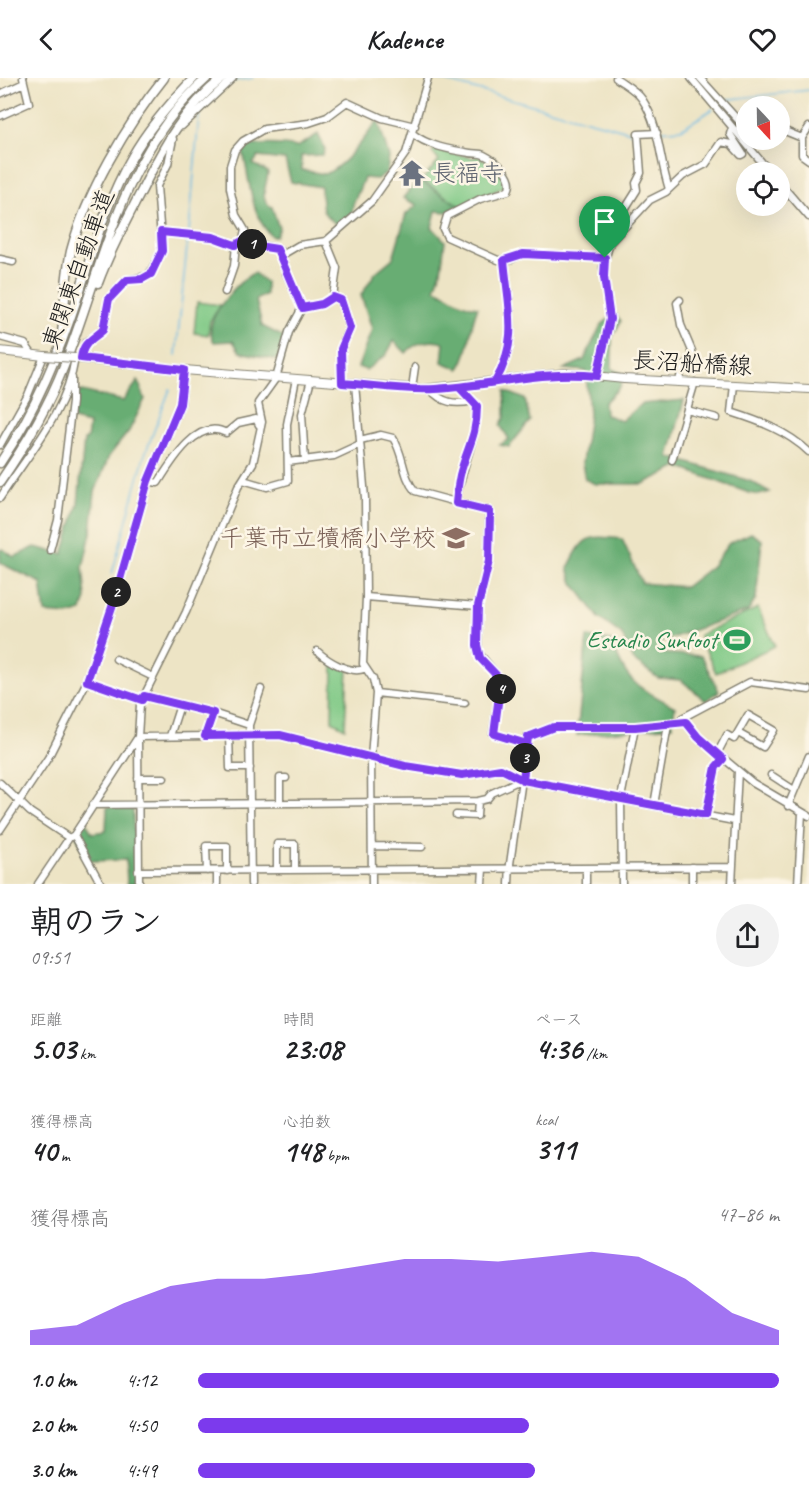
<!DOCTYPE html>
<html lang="ja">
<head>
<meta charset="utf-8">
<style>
	:root { --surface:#fff; --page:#f2f2f2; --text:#202124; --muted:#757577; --accent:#7c3aed }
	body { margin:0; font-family:Caveat,"Klee One",sans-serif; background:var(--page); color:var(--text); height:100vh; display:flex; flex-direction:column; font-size:22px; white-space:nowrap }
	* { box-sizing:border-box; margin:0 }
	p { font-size:20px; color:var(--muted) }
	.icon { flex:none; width:33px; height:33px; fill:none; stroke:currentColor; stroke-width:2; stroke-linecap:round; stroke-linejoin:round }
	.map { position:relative; height:806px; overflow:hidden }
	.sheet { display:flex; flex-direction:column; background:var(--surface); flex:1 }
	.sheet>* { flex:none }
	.needle { width:39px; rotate:158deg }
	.tools { position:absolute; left:736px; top:18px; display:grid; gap:12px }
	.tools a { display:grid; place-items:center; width:54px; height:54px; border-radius:50%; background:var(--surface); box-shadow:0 6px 24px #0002; font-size:30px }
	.pin { position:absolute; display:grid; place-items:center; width:51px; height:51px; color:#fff; margin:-62px -26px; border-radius:50% 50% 50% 0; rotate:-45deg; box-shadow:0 0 6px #0007 }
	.pin .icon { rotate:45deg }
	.km { position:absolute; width:30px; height:30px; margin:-15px; border-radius:50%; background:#222; color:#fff; font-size:16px; line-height:30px; text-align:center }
	.round { display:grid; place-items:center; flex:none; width:63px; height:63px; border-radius:32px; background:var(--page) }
	.summary { display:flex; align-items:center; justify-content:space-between; height:102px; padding:0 30px }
	h1 { font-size:33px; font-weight:700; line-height:45px }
	.figures { display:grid; grid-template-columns:repeat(3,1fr); gap:9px; height:102px; padding:6px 30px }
	.figures div { display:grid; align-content:center }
	.figures b { font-size:30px; font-weight:700 }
	.figures small { font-size:16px; font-weight:400 }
	.figures p { font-size:16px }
	.chart { height:168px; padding:12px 30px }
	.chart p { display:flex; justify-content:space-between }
	.chart svg { width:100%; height:108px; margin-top:6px; fill:var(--accent); opacity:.7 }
	ul { padding:0 30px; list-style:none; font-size:20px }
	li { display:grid; grid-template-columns:96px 72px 1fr; align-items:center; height:45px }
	li i { height:15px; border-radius:8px; background:var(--accent) }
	header { display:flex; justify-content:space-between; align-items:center; height:78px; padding:0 30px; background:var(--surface); font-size:27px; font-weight:700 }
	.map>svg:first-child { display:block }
</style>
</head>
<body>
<header><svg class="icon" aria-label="back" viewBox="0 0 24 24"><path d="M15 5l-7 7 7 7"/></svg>Kadence<svg class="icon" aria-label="heart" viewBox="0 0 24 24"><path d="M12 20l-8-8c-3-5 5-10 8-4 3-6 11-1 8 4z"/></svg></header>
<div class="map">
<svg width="809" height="806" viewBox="0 0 809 806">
	<rect width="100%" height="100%" fill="#fcf5e5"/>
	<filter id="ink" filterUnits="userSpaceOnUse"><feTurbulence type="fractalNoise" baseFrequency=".0167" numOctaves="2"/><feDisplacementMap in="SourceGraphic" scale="12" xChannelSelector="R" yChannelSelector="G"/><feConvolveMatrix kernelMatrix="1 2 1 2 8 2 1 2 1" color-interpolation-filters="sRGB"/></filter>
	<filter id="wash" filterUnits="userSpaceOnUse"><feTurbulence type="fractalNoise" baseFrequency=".008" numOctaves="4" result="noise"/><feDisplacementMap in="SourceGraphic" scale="24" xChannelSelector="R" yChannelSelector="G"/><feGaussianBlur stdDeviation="1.35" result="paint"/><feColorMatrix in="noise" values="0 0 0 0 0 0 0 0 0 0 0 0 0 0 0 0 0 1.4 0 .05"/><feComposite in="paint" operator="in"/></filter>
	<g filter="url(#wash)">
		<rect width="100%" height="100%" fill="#ede4c5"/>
		<path fill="#80c986" stroke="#4e7251" stroke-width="1.5" d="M 435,71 L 473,80 L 478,78 L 502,93 L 508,107 L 461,129 L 422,102 L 439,83 L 432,74 Z
			M 197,224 L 221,227 L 210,243 L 208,257 L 194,255 Z
			M 758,530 L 775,568 L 716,595 L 699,557 Z
			M 333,586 L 348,591 L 345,650 L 332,643 Z"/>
		<path fill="#68ad73" stroke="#426448" stroke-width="1.5" d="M 378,42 L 389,79 L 387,94 L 377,101 L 364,100 L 353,127 L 352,137 L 340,148 C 320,137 322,131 321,109 L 291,104 L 285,82 L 258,79 L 253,86 L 268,94 C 267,107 258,122 272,129 L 279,150 L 276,158 L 271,158 C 249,134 250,100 242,70 C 251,65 286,66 297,69 L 318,56 L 325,71 L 323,77 L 301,78 L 302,92 L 325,96 C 344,89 366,59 378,42 Z
			M 418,101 L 460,128 L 447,134 L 436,133 L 432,149 L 445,163 L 441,193 L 435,211 C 451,217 461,228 478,229 C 468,251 472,271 459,291 L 442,284 L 444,265 C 431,261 415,264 406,275 L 394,263 L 386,277 L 366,292 L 358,289 L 372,251 L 361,217 L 375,195 L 393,180 L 406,136 L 417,127 L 403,120 Z
			M 254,195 L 266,204 L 266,216 L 256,222 L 262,248 L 286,260 L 277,282 L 240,274 L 233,263 L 214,264 C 212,260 210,255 211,250 C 212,233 240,201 254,195 Z
			M 615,236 L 621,243 L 612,259 L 612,291 L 624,296 L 620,309 L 604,325 L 605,336 L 621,343 L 641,326 L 684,322 L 669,379 L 750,403 L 770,414 L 759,417 L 749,415 L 678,389 L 643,406 L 595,406 L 585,401 L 582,385 L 589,337 L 586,293 L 564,291 L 584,282 L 601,247 Z
			M 138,303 L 145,321 L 129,353 L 109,378 L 95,414 L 91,455 L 83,489 L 86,520 L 82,533 L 68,537 L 45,535 L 41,505 L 0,485 L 0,472 L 3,471 L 14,479 L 35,469 L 63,476 L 78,426 L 84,362 L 87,361 L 89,346 L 73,342 L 76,316 L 82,313 L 123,323 Z
			M 505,313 L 525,321 L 530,343 L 509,369 L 500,367 L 509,361 L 500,347 L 505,339 Z
			M 751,455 L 762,462 L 756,521 L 748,533 L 660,564 L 659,575 L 701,578 L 719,613 L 706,623 L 681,602 L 658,600 L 633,582 L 622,557 L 599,540 L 573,505 L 568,490 C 584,457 587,457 622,461 L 642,505 L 685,509 L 712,488 L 729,465 Z
			M 587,559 L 612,563 C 627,608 636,607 675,629 L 672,648 L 577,657 Z
			M 133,728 L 135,806 L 127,806 L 126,782 L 90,783 L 76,757 L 85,742 L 92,755 L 106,753 L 107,729 Z"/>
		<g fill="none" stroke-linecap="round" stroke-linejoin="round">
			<path stroke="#6bbae5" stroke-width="1.5" d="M 433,0 L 635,55
				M 234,3 L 253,0
				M 723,22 L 809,12
				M 657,53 L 681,51 L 713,31
				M 189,154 L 199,36
				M 176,277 L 188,159
				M 112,496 L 144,379 L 170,311"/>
		</g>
	</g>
	<g filter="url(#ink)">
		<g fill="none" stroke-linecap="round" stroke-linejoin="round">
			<defs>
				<path id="minor" d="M 616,0 C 624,6 636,12 642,21 C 660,48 659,81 669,111
					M 691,0 L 770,94
					M 700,0 L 747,52
					M 0,16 L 24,5
					M 0,38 L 29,25 L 23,0
					M 182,48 L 233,0
					M 780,51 L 802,60 L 809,49
					M 412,55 C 427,68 451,72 470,75 C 475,76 480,75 484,77 C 496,83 516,98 508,113 L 480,121 L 447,138 L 443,151 L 447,159 L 498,182 L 510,182 L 523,176 L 605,180
					M 802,60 L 802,77 L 809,82
					M 780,105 L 809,139
					M 161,154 L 213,159 L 235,167 L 242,165 L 245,152 L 236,137 L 230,110 L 230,88 L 235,72 L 243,63 L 264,51 L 309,45 L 327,39 L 347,24 L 382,40 L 415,48
					M 244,162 C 255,170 269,165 280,173 L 286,195 L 302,230
					M 282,177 L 299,167 L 326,163
					M 601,178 L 605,163 L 637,112 L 636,105 L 641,95 L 638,56 L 657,55
					M 0,181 L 13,184
					M 225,214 L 234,188 L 236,167
					M 333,219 L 341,222 L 350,250 L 341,271 L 342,305
					M 0,259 L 25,266 L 32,276
					M 81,280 L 86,264 L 103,252 L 109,221 L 127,202 L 148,198 L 162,173 L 157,108 L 168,86 L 173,61
					M 597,298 L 610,241 L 603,189 L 610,165 L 650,122 L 666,114 L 683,98 L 706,86 L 721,64 L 731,66 L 741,77 L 743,76 L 730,56 L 732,50
					M 496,303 C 520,262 509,227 504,182
					M 679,304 L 682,289 L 693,281 L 692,273 L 681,247 L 677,225 L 680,222
					M 355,306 L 365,420 L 366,519 L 363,586 L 373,601 L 376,615 L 371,679 L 372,806
					M 734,307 L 731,334 C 759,343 787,353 809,374
					M 412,310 L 415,289
					M 430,311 C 442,325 455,327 472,323
					M 687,332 L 717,340
					M 360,362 L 381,357 L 393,360 C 404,376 402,398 415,413 L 489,433 L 489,483 L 478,528 L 478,574 L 501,602 L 493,656 L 527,666
					M 0,367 L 28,317 L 44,278
					M 672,382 L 695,304
					M 305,383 L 302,336 L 311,302
					M 288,384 L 334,378 L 360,366
					M 243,402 L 267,409 L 288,403 L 287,346 L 296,301
					M 148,403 L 158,405 C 171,384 198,339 226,355 L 238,345 L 256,341 L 259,347
					M 0,420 C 28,376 67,334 75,280
					M 456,425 C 461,390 477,363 477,328 L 459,309
					M 50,472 L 58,442 L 72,324 L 72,300
					M 366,519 L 478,528
					M 317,573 C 328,583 349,596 364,591
					M 116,581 L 153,599
					M 87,603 L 142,622
					M 809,612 L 750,604 L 682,640 L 698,659 L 753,705 L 809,738
					M 376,615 L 465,625
					M 144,618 L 213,635 L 249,647
					M 229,657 L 230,690 L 250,690
					M 170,658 L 180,627
					M 205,658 L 213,635
					M 717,676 L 727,657 L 734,661 L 748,637 L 774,652 L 763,669 L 738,655
					M 771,697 L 794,712
					M 138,700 L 164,700
					M 0,705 L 30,734 L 69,760
					M 280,725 L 280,700 L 286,700
					M 92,727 L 478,723 L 487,721 L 492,715 L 520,702 L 734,743
					M 654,727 L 668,647
					M 788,728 L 809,678
					M 456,737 L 477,738 L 478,723
					M 706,737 L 716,689 L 723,681
					M 0,752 L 48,680 L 87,603 L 113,527 L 148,403 L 181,325 L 184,292
					M 74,757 L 101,806
					M 372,768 L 422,769
					M 692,789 L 692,806
					M 277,792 L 277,766 L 295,766 L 295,792
					M 138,793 L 732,789
					M 207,793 L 206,768 L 227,768 L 227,793
					M 38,806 L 69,760 L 74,757 L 138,659 L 140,626 L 186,534 L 238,409 L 253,385 L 262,344 L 258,325 L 276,300 L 289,254 L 302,230 L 323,226 L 333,219 L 337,190 L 326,163 L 372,123 L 406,75 L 428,0
					M 139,806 L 138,659 L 280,657 L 406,688 L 462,697 L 501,691 L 520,702
					M 217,806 L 217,793
					M 251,806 L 249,647 L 261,611
					M 482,806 L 483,791
					M 509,806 L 510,786 L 528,659 L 554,649 L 635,649 L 686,644
					M 586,806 L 586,790
					M 622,806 L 621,720 L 635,649
					M 732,806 L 738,693
					M 798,806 L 802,735"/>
				<path id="major" d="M 0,273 L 44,278
					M 75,280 L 184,292 L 423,311 L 565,295 L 624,301 L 809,311"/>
				<path id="highway" d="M 98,205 C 110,172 126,143 142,112 C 163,69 184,30 223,0
					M 62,255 C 65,229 65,199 71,173 C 86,116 127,46 164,0
					M 0,385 C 36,332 59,275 79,215 C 94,169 107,122 132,79 C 148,50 171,24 194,0
					M 0,404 C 25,368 48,329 64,288 C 104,187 121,76 207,0"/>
			</defs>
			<use href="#minor" stroke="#848070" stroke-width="9"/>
			<use href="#major" stroke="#848070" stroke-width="10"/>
			<use href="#highway" stroke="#848070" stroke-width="11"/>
			<use href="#minor" stroke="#fff" stroke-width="6"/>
			<use href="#major" stroke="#fff" stroke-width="8"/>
			<use href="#highway" stroke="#fff" stroke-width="8"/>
			<defs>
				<path id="major-bridge" d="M 44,278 L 75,280"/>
			</defs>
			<use href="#major-bridge" stroke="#848070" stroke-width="10" stroke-linecap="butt"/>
			<use href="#major-bridge" stroke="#fff" stroke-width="8"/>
		</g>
	</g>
	<g fill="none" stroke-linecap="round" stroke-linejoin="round" filter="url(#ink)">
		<defs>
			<path id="route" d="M 605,180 L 604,199 L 610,241 L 597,298 C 542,292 490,308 435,311 C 405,313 373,307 342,305 L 341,271 L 350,250 L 341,222 L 333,219 L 322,226 L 302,230 L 277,171 L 252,167 L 244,162 L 235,167 L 213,159 L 161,154 L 162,173 L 151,196 L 142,201 L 127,202 L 109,221 L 103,252 C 92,262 83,264 81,280 L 184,292 L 180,326 L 148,403 L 113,526 L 87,603 L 142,622 L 144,618 L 213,635 L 205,658 L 280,657 L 405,688 L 462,697 L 501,691 L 523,702 L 528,659 L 554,649 L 635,649 L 686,644 L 698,659 L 723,681 L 716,689 L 706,737 L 523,702 L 527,666 L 494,656 L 501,602 L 480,580 L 477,567 L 478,528 L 489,483 L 490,436 L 489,433 L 456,425 C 457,415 458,406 460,397 C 467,370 477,358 477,328 L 459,309 L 495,304 C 520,262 508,228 504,182 L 523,176 L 605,180"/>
		</defs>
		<use href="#route" stroke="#fff" stroke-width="12"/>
		<use href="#route" stroke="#7c3aed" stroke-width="8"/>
	</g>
	<defs>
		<symbol id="temple-bare" viewBox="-9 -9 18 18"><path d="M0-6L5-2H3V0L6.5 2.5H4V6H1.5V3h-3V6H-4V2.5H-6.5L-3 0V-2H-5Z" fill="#6b7280" stroke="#fcf5e5" stroke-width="2.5" paint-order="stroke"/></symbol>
		<symbol id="school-bare" viewBox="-9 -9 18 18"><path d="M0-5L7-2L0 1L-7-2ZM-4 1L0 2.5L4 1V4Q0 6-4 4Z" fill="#8d6e63" stroke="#fcf5e5" stroke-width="2.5" paint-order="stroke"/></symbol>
		<symbol id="stadium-bare" viewBox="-9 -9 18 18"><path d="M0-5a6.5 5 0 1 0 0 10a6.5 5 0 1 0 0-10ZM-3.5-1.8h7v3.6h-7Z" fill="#2e9e5b" stroke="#fcf5e5" stroke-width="2.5" paint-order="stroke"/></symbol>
	</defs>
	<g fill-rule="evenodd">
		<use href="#temple-bare" x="393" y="76" width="38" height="38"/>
		<use href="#school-bare" x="437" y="441" width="38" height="38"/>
		<use href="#stadium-bare" x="718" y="543" width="38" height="38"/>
	</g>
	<g text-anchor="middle" stroke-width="5" stroke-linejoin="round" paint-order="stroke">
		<g font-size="24" fill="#5b616d" stroke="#fcf5e5" text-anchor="start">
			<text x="432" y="103">長福寺</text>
		</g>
		<g font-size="24" fill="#1c1c1c" stroke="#fcf5e5">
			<text transform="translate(78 191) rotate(-70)" y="8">東関東自動車道</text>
			<text transform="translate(692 285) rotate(3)" y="8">長沼船橋線</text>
		</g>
		<g font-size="24" fill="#785e54" stroke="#fcf5e5" text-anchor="end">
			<text x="436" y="468">千葉市立犢橋小学校</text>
		</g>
		<g font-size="24" fill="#27864d" stroke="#fcf5e5" text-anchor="end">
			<text x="717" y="570">Estadio Sunfoot</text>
		</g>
	</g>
</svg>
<div class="tools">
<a><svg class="needle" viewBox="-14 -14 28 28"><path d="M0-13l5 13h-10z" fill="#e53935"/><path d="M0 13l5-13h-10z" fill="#757577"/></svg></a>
<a><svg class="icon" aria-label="locate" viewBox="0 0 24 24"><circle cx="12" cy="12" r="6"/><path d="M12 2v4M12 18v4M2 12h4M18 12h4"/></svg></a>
</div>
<div class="pin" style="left:605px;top:180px;background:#1e9e55"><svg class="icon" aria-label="arrive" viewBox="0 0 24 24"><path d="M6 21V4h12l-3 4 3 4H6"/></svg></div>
<b class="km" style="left:252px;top:166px">1</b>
<b class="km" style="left:116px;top:514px">2</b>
<b class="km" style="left:525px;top:680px">3</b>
<b class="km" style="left:501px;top:611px">4</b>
</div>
<section class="sheet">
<div class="summary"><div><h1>朝のラン</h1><p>09:51</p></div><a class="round"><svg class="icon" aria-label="share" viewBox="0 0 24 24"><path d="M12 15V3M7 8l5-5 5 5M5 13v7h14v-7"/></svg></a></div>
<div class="figures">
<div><p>距離</p><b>5.03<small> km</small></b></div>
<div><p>時間</p><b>23:08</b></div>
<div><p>ペース</p><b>4:36<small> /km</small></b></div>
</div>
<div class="figures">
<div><p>獲得標高</p><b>40<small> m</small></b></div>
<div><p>心拍数</p><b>148<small> bpm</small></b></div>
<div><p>kcal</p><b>311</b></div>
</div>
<div class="chart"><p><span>獲得標高</span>47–86 m</p>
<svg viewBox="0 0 160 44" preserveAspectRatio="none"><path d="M0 44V38L10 36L20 27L30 20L40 17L50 17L60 15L70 12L80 9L90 9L100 10L110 8L120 6L130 8L140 17L150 31L160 38V44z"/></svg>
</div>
<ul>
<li><b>1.0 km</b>4:12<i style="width:100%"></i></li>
<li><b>2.0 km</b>4:50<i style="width:57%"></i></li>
<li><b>3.0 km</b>4:49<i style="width:58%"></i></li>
</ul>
</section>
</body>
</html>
